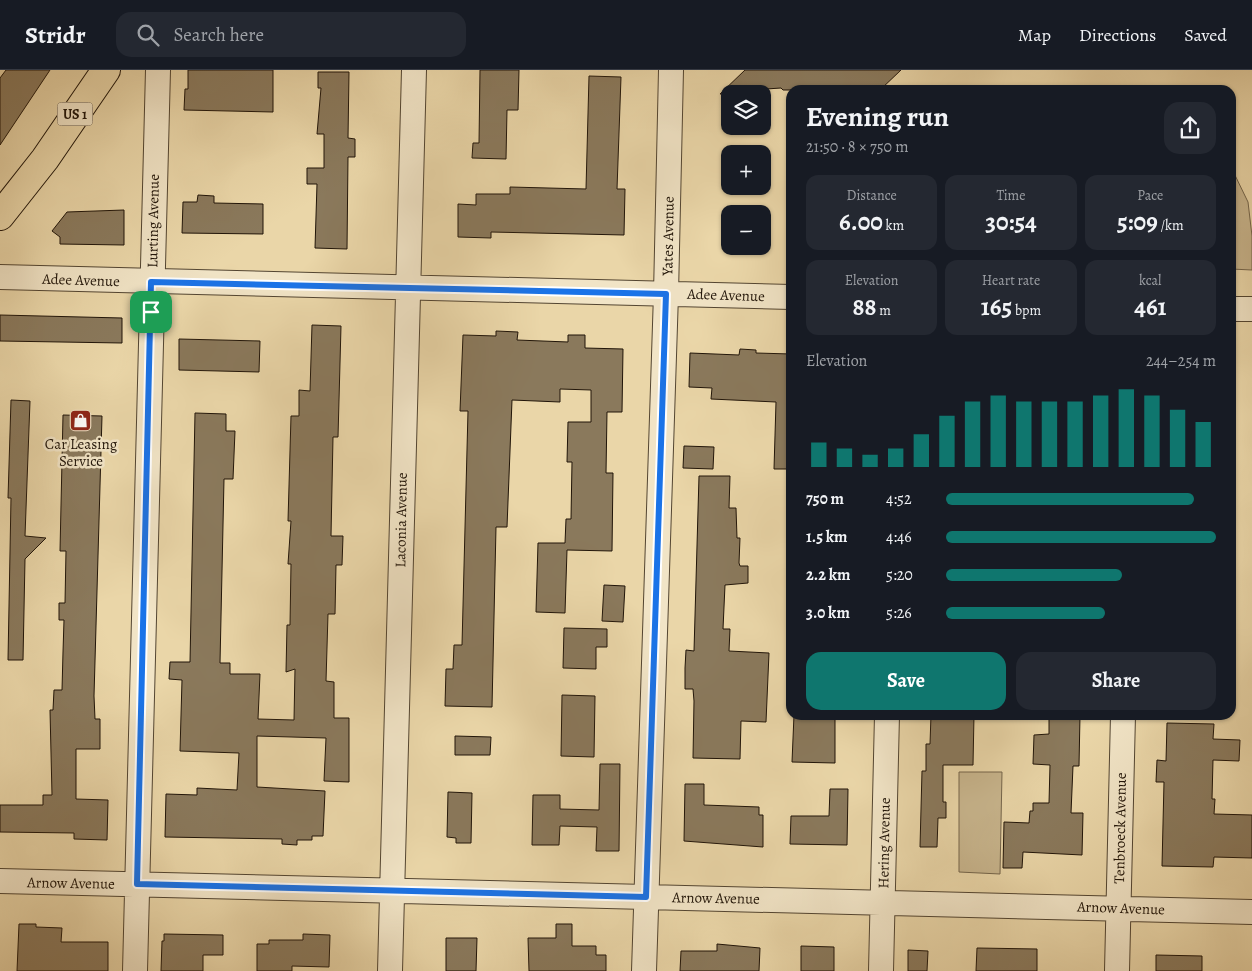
<!DOCTYPE html>
<html lang="en">
<head>
<meta charset="utf-8">
<style>
	:root { --surface:#171b24; --page:#242831; --text:#f1f3f6; --muted:#9ea1a6; --line:#363941; --accent:#0f766e }
	body { margin:0; font-family:Alegreya,serif; background:var(--page); color:var(--text); height:100vh; display:flex; flex-direction:column; font-size:19px; white-space:nowrap }
	* { box-sizing:border-box; margin:0 }
	p { font-size:16px; color:var(--muted) }
	.icon { flex:none; width:28px; height:28px; fill:none; stroke:currentColor; stroke-width:2; stroke-linecap:round; stroke-linejoin:round }
	.map { position:relative; flex:1; overflow:hidden }
	.sheet { position:absolute; left:786px; top:15px; width:450px; height:635px; display:flex; flex-direction:column; background:var(--surface); border-radius:15px; box-shadow:0 1px 4px #0004 }
	.sheet>* { flex:none }
	.buttons { position:absolute; left:721px; top:15px; display:grid; gap:10px }
	.buttons a { display:grid; place-items:center; width:50px; height:50px; border-radius:10px; background:var(--surface); box-shadow:0 1px 4px #0004; font-size:25px }
	.pin { position:absolute; display:grid; place-items:center; width:42px; height:42px; color:#fff; margin:-21px; border-radius:10px; box-shadow:0 2px 8px #0006 }
	.round { display:grid; place-items:center; flex:none; width:52px; height:52px; border-radius:15px; background:var(--page) }
	.head { display:flex; align-items:center; justify-content:space-between; height:85px; padding:0 20px }
	h1 { font-size:28px; font-weight:600; line-height:38px }
	.figures { display:grid; grid-template-columns:repeat(3,1fr); gap:8px; height:85px; padding:5px 20px }
	.figures div { display:grid; align-content:center; border-radius:12px; background:var(--page); text-align:center }
	.figures b { font-size:25px; font-weight:600 }
	.figures small { font-size:14px; font-weight:400 }
	.figures p { font-size:14px }
	.chart { height:140px; padding:10px 20px }
	.chart p { display:flex; justify-content:space-between }
	.chart svg { width:100%; height:90px; margin-top:5px; stroke:var(--accent); stroke-width:6 }
	.action { display:flex; gap:10px; margin-top:auto; padding:10px 20px }
	.action a { flex:1; height:58px; border-radius:15px; background:var(--accent); color:#fff; font-size:20px; font-weight:600; line-height:58px; text-align:center }
	.action a+a { background:var(--page); color:var(--text) }
	ul { padding:0 20px; list-style:none; font-size:16px }
	li { display:grid; grid-template-columns:80px 60px 1fr; align-items:center; height:38px }
	li i { height:12px; border-radius:6px; background:var(--accent) }
	header { display:flex; align-items:center; gap:30px; box-sizing:border-box; height:70px; padding:0 25px; background:var(--surface); border-bottom:1px solid var(--line) }
	header strong { font-size:24px }
	nav { display:flex; gap:28px; margin-inline-start:auto; font-size:18px }
	.search { width:350px; height:45px; background:var(--page); display:flex; align-items:center; gap:12px; box-sizing:border-box; padding:0 18px; border-radius:15px; color:var(--muted); font-size:19px }
	.map>svg:first-child { display:block }
</style>
</head>
<body>
<header>
<strong>Stridr</strong>
<div class="search"><svg class="icon" aria-label="search" viewBox="0 0 24 24"><circle cx="10" cy="10" r="6"/><path d="M15 15l6 6"/></svg>Search here</div>
<nav><a>Map</a><a>Directions</a><a>Saved</a></nav>
</header>
<div class="map">
<svg width="1252" height="901" viewBox="0 0 1252 901">
	<rect width="100%" height="100%" fill="#ead6a8"/>
	<filter id="stains"><feTurbulence type="fractalNoise" baseFrequency=".004" numOctaves="4"/><feColorMatrix values="0 0 0 0 .2 0 0 0 0 .09 0 0 0 0 .02 0 0 0 .5 -.17"/></filter>
	<radialGradient id="worn" r=".72"><stop offset=".6" stop-color="#630" stop-opacity="0"/><stop offset="1" stop-color="#630" stop-opacity=".3"/></radialGradient>
	<path fill="#c8b58d" stroke="#74654b" d="M 1231,97 L 1248,132 L 1252,166 L 1252,200 L 1231,199 Z
		M 959,702 L 1002,702 L 1000,804 L 959,802 Z"/>
	<path fill="#8a795c" stroke="#211509" d="M 6,0 L 50,0 L 0,75 L 0,8 Z
		M 188,0 L 273,0 L 273,42 L 184,40 L 185,19 L 188,19 Z
		M 480,0 L 519,0 L 518,40 L 507,40 L 506,89 L 472,88 L 473,73 L 479,73 Z
		M 745,0 L 901,0 L 880,20 L 783,20 L 781,18 L 766,19 L 761,24 L 720,24 Z
		M 318,2 L 349,2 L 348,68 L 355,69 L 355,87 L 348,87 L 347,179 L 315,178 L 317,114 L 307,114 L 307,98 L 324,98 L 324,64 L 317,64 L 321,18 L 318,18 Z
		M 589,6 L 621,7 L 617,119 L 625,119 L 624,165 L 491,162 L 491,168 L 458,167 L 458,134 L 476,135 L 476,124 L 510,124 L 510,117 L 586,119 Z
		M 198,125 L 214,126 L 214,133 L 263,134 L 263,164 L 182,163 L 183,132 L 197,132 Z
		M 124,140 L 124,175 L 60,174 L 60,167 L 52,161 L 67,142 Z
		M 0,245 L 122,248 L 122,273 L 0,271 Z
		M 312,255 L 341,256 L 338,367 L 333,367 L 331,466 L 343,466 L 342,495 L 336,495 L 335,544 L 328,544 L 326,611 L 334,612 L 334,648 L 349,648 L 349,712 L 324,711 L 326,668 L 257,666 L 257,717 L 325,721 L 323,766 L 312,766 L 312,770 L 297,770 L 297,775 L 282,774 L 282,769 L 165,767 L 166,724 L 197,725 L 197,718 L 237,720 L 239,683 L 180,681 L 182,610 L 169,609 L 170,592 L 190,592 L 195,343 L 226,344 L 226,361 L 235,361 L 233,409 L 224,409 L 220,593 L 230,593 L 230,604 L 260,604 L 258,649 L 294,650 L 295,599 L 286,602 L 287,555 L 290,555 L 291,494 L 288,494 L 291,451 L 288,451 L 291,346 L 299,346 L 299,320 L 310,321 Z
		M 496,261 L 518,262 L 517,270 L 568,272 L 568,265 L 585,265 L 585,278 L 623,279 L 622,342 L 607,342 L 606,403 L 613,403 L 612,481 L 567,480 L 565,543 L 536,542 L 538,473 L 565,473 L 566,449 L 571,449 L 572,392 L 567,392 L 568,352 L 591,352 L 591,320 L 560,319 L 560,332 L 512,330 L 507,457 L 496,457 L 492,637 L 445,636 L 446,599 L 453,599 L 454,575 L 462,575 L 468,341 L 460,341 L 463,265 L 496,266 Z
		M 179,269 L 260,271 L 259,302 L 179,300 Z
		M 740,279 L 756,280 L 756,283 L 791,284 L 791,399 L 774,399 L 776,332 L 711,329 L 712,318 L 689,317 L 690,283 L 739,285 Z
		M 11,330 L 30,331 L 25,466 L 46,468 L 25,489 L 23,590 L 8,590 L 11,428 L 8,428 Z
		M 63,345 L 102,346 L 94,626 L 95,649 L 100,649 L 100,679 L 76,679 L 76,729 L 108,730 L 107,770 L 74,769 L 74,763 L 0,762 L 0,735 L 43,735 L 43,725 L 52,725 L 50,640 L 53,640 L 54,620 L 62,620 L 63,582 L 64,550 L 59,550 L 59,533 L 65,533 L 66,481 L 60,481 Z
		M 684,376 L 714,377 L 713,399 L 683,398 Z
		M 699,406 L 730,406 L 729,438 L 736,438 L 737,468 L 740,468 L 739,493 L 740,496 L 748,496 L 748,513 L 725,515 L 723,559 L 730,559 L 729,581 L 769,583 L 766,652 L 741,651 L 740,689 L 693,688 L 694,631 L 693,619 L 685,619 L 685,598 L 686,580 L 694,581 Z
		M 604,515 L 625,516 L 623,552 L 602,551 Z
		M 564,558 L 607,559 L 607,577 L 596,577 L 596,599 L 563,598 Z
		M 562,625 L 595,626 L 594,687 L 561,686 Z
		M 794,645 L 835,645 L 835,693 L 792,692 Z
		M 931,645 L 974,645 L 973,695 L 943,695 L 943,732 L 946,732 L 946,748 L 938,748 L 937,777 L 920,777 L 922,701 L 926,701 L 926,674 L 930,674 Z
		M 1049,645 L 1080,645 L 1079,696 L 1073,696 L 1071,743 L 1083,743 L 1082,785 L 1023,782 L 1022,798 L 1003,798 L 1004,752 L 1029,753 L 1030,741 L 1033,741 L 1033,733 L 1049,733 L 1050,695 L 1033,694 L 1034,665 L 1049,664 Z
		M 1167,653 L 1214,654 L 1213,669 L 1240,670 L 1239,691 L 1213,690 L 1212,729 L 1215,729 L 1214,744 L 1252,745 L 1252,788 L 1214,787 L 1213,797 L 1162,796 L 1164,712 L 1156,712 L 1157,690 L 1166,691 Z
		M 455,666 L 491,667 L 490,685 L 455,685 Z
		M 600,694 L 620,694 L 619,781 L 596,781 L 597,757 L 560,756 L 559,775 L 532,775 L 533,725 L 560,725 L 560,739 L 599,740 Z
		M 685,714 L 704,714 L 704,735 L 759,737 L 759,745 L 763,745 L 763,777 L 684,771 Z
		M 830,719 L 848,719 L 847,775 L 790,774 L 791,746 L 829,746 Z
		M 448,722 L 472,723 L 471,773 L 456,773 L 456,768 L 447,767 Z
		M 19,854 L 36,854 L 36,857 L 62,858 L 61,872 L 108,872 L 108,901 L 17,901 Z
		M 556,854 L 572,854 L 572,876 L 596,876 L 596,885 L 606,885 L 606,901 L 529,901 L 528,868 L 556,868 Z
		M 164,864 L 223,865 L 223,885 L 203,885 L 203,901 L 161,901 L 162,871 L 164,871 Z
		M 303,864 L 330,865 L 329,897 L 292,896 L 292,901 L 257,901 L 257,874 L 269,874 L 269,870 L 303,870 Z
		M 446,868 L 477,868 L 476,901 L 446,901 Z
		M 717,874 L 760,878 L 759,901 L 680,901 L 681,881 L 717,881 Z
		M 801,876 L 834,877 L 834,901 L 801,901 Z
		M 977,878 L 1037,879 L 1037,901 L 976,901 Z
		M 908,880 L 928,881 L 927,901 L 908,901 Z
		M 1156,885 L 1202,886 L 1202,901 L 1156,901 Z"/>
	<g fill="none" stroke-linecap="round" stroke-linejoin="round">
		<defs>
			<path id="minor" d="M 0,207 L 791,227
				M 1231,239 L 1252,239
				M 0,811 L 1252,842
				M 135,901 L 158,0
				M 390,901 L 414,0
				M 644,901 L 666,224 L 671,0
				M 881,901 L 887,645
				M 1117,901 L 1123,645"/>
			<path id="major" d="M 0,146 L 45,89 L 106,0"/>
		</defs>
		<use href="#minor" stroke="#534531" stroke-width="26"/>
		<use href="#major" stroke="#211509" stroke-width="30"/>
		<use href="#minor" stroke="#f1e4c6" stroke-width="24"/>
		<use href="#major" stroke="#ead6a8" stroke-width="28"/>
	</g>
	<g fill="none" stroke-linecap="round" stroke-linejoin="round">
		<defs>
			<path id="route" d="M 151,212 L 666,224 L 646,827 L 137,814 Z"/>
		</defs>
		<use href="#route" stroke="#fff" stroke-width="10"/>
		<use href="#route" stroke="#1a73e8" stroke-width="6"/>
	</g>
	<defs>
		<symbol id="shop-square" viewBox="-11 -11 22 22"><rect x="-9" y="-9" width="18" height="18" rx="4" fill="#8f2418" stroke="#f1e4c6"/><path d="M-5-2.5h2.3a2.7 3.5 0 0 1 5.4 0H5L5.5 6h-11ZM-1.5-2.5h3a1.5 2.3 0 0 0-3 0Z" fill="#fff"/></symbol>
	</defs>
	<g fill-rule="evenodd">
		<use href="#shop-square" x="68" y="338" width="25" height="25"/>
	</g>
	<g text-anchor="middle" stroke-width="5" stroke-linejoin="round" paint-order="stroke">
		<rect fill="#f1e4c6" stroke="#5f5342" stroke-width="1" x="57.5" y="32.5" width="35" height="23" rx="4"/>
		<g font-size="14" font-weight="bold" fill="#211509">
			<text x="75" y="49">US 1</text>
		</g>
		<g font-size="15" fill="#211509" stroke="#f1e4c6">
			<text transform="translate(153 151) rotate(-89)" y="5">Lurting Avenue</text>
			<text transform="translate(668 166) rotate(-89)" y="5">Yates Avenue</text>
			<text transform="translate(81 210) rotate(2)" y="5">Adee Avenue</text>
			<text transform="translate(726 225) rotate(2)" y="5">Adee Avenue</text>
			<text transform="translate(401 450) rotate(-89)" y="5">Laconia Avenue</text>
			<text transform="translate(1120 758) rotate(-89)" y="5">Tenbroeck Avenue</text>
			<text transform="translate(884 773) rotate(-89)" y="5">Hering Avenue</text>
			<text transform="translate(71 813) rotate(1)" y="5">Arnow Avenue</text>
			<text transform="translate(716 828) rotate(1)" y="5">Arnow Avenue</text>
			<text transform="translate(1121 838) rotate(2)" y="5">Arnow Avenue</text>
		</g>
		<g font-size="15" fill="#211509" stroke="#f1e4c6">
			<text x="81" y="379">Car Leasing<tspan x="81" dy="17">Service</tspan></text>
		</g>
	</g>
	<rect width="100%" height="100%" filter="url(#stains)"/>
	<rect width="100%" height="100%" fill="url(#worn)"/>
</svg>
<div class="buttons">
<a><svg class="icon" aria-label="layers" viewBox="0 0 24 24"><path d="M12 4l9 5-9 5-9-5zM3 14l9 5 9-5"/></svg></a>
<a>+</a>
<a>−</a>
</div>
<div class="pin" style="left:151px;top:242px;background:#1e9e55"><svg class="icon" aria-label="arrive" viewBox="0 0 24 24"><path d="M6 21V4h12l-3 4 3 4H6"/></svg></div>
<section class="sheet">
<div class="head"><div><h1>Evening run</h1><p>21:50 · 8 × 750 m</p></div><a class="round"><svg class="icon" aria-label="share" viewBox="0 0 24 24"><path d="M12 15V3M7 8l5-5 5 5M5 13v7h14v-7"/></svg></a></div>
<div class="figures">
<div><p>Distance</p><b>6.00<small> km</small></b></div>
<div><p>Time</p><b>30:54</b></div>
<div><p>Pace</p><b>5:09<small> /km</small></b></div>
</div>
<div class="figures">
<div><p>Elevation</p><b>88<small> m</small></b></div>
<div><p>Heart rate</p><b>165<small> bpm</small></b></div>
<div><p>kcal</p><b>461</b></div>
</div>
<div class="chart"><p><span>Elevation</span>244–254 m</p>
<svg viewBox="0 0 160 44" preserveAspectRatio="none"><path d="M5 44V32M15 44V35M25 44V38M35 44V35M45 44V28M55 44V19M65 44V12M75 44V9M85 44V12M95 44V12M105 44V12M115 44V9M125 44V6M135 44V9M145 44V16M155 44V22"/></svg>
</div>
<ul>
<li><b>750 m</b>4:52<i style="width:92%"></i></li>
<li><b>1.5 km</b>4:46<i style="width:100%"></i></li>
<li><b>2.2 km</b>5:20<i style="width:65%"></i></li>
<li><b>3.0 km</b>5:26<i style="width:59%"></i></li>
</ul>
<div class="action"><a>Save</a><a>Share</a></div>
</section>
</div>
</body>
</html>
